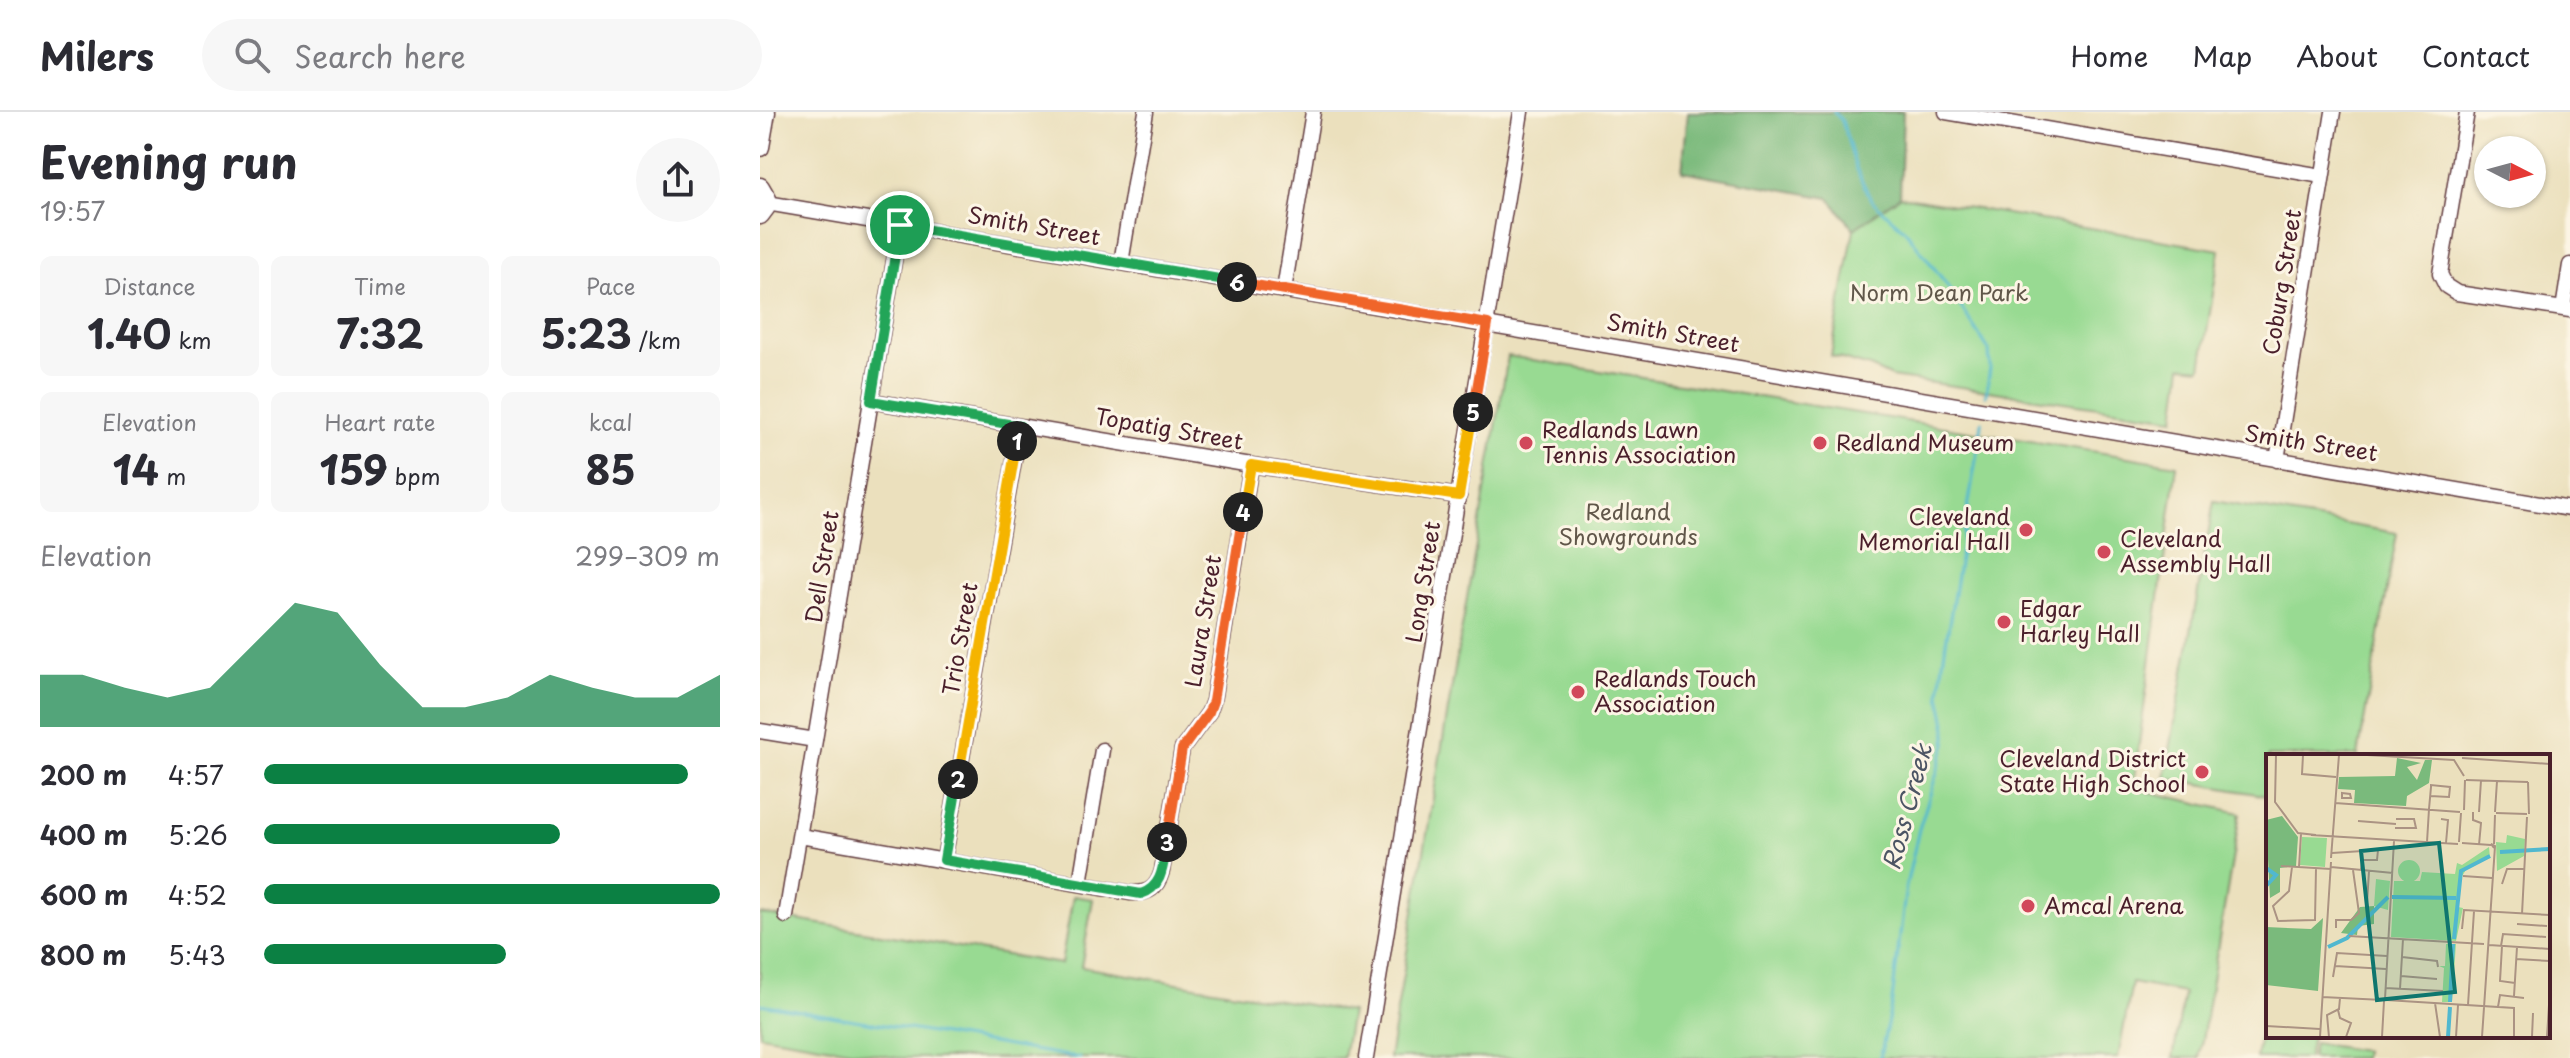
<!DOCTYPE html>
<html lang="en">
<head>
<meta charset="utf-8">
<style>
	:root { --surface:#fff; --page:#f7f7f7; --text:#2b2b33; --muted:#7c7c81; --line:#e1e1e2; --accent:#0b8043 }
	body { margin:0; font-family:"Playpen Sans",sans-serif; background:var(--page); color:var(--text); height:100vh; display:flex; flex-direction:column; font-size:30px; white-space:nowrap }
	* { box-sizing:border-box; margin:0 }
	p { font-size:26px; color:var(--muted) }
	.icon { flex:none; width:44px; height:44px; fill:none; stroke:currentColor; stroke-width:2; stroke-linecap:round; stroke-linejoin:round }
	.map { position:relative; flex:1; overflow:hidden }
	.sheet { display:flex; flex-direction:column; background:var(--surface); width:760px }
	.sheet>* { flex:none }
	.needle { width:52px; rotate:96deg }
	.tools { position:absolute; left:1714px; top:24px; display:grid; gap:16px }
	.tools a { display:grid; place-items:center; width:72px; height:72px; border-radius:50%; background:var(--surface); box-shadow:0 2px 6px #0004; font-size:40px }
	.pin { position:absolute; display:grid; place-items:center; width:68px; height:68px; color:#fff; margin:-34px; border:4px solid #fff; border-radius:50%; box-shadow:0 2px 8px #0007 }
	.km { position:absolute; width:40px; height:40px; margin:-20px; border-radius:50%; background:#222; color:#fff; font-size:22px; line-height:40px; text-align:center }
	.round { display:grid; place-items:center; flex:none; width:84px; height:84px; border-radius:42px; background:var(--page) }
	.headline { display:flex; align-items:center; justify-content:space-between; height:136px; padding:0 40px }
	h1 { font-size:44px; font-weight:700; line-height:60px }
	.metrics { display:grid; grid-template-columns:repeat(3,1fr); gap:12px; height:136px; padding:8px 40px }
	.metrics div { display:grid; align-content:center; border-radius:12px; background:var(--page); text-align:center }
	.metrics b { font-size:40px; font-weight:700 }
	.metrics small { font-size:22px; font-weight:400 }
	.metrics p { font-size:22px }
	.chart { height:224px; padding:16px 40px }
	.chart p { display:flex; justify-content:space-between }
	.chart svg { width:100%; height:144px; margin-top:8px; fill:var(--accent); opacity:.7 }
	ul { padding:0 40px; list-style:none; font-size:26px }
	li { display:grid; grid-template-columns:128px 96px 1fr; align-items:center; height:60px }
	li i { height:20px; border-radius:10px; background:var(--accent) }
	header { display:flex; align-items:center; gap:48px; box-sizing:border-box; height:112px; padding:0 40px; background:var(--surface); border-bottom:2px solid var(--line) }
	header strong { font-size:38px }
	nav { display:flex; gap:44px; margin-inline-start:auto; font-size:28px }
	.search { width:560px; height:72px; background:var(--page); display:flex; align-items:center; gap:20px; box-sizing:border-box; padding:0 28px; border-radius:44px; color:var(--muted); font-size:30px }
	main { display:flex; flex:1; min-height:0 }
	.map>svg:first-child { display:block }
</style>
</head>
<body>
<header>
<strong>Milers</strong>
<div class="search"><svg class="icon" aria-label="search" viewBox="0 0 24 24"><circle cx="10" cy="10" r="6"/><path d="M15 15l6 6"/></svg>Search here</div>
<nav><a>Home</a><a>Map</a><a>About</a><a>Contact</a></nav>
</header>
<main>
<section class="sheet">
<div class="headline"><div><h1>Evening run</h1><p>19:57</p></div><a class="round"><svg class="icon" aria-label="share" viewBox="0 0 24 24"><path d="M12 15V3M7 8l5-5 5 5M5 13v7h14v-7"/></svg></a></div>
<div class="metrics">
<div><p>Distance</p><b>1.40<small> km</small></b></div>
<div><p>Time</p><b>7:32</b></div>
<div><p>Pace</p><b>5:23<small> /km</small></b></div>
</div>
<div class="metrics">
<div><p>Elevation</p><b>14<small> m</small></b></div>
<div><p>Heart rate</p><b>159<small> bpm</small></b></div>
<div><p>kcal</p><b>85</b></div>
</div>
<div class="chart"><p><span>Elevation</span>299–309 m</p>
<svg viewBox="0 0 160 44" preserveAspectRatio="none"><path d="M0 44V28L10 28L20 32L30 35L40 32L50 19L60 6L70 9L80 25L90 38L100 38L110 35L120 28L130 32L140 35L150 35L160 28V44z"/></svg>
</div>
<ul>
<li><b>200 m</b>4:57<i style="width:93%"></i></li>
<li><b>400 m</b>5:26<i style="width:65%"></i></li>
<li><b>600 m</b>4:52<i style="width:100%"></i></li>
<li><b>800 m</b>5:43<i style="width:53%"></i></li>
</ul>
</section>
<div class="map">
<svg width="1810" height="946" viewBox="0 0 1810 946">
	<rect width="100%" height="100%" fill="#fcf5e5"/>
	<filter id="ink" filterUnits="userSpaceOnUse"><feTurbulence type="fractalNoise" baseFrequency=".0125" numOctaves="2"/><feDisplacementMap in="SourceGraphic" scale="16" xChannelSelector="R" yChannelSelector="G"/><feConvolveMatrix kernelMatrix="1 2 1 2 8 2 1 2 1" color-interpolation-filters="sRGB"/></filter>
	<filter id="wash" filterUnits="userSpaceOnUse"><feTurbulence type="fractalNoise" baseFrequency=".006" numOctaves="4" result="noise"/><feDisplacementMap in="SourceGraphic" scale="32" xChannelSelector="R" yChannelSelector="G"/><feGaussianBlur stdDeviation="1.8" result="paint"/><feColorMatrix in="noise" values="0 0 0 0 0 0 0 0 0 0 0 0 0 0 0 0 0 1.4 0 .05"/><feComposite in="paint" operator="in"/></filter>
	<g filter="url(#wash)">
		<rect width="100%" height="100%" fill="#ebe0bd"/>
		<path fill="#98da92" stroke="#717c5e" stroke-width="2" d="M 1140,84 L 1460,138 L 1441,256 L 1422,254 L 1415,306 L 1131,265 L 1110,255 L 1071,244 L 1094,117 Z
			M 748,244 L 1417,353 L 1373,676 L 1480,701 L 1439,946 L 1413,946 L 1424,881 L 1372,871 L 1358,946 L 629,946 Z
			M 1454,389 L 1637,421 L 1598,644 L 1508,644 L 1508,684 L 1405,666 Z
			M 313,784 L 333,787 L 321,855 L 591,900 L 583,946 L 137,946 L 0,923 L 0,802 L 301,852 Z
			M 1502,913 L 1508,914 L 1508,924 L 1552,924 L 1548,946 L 1496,946 Z
			M 1554,931 L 1604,939 L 1603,946 L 1551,946 Z"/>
		<path fill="#7aba7c" stroke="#626c54" stroke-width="2" d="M 928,0 L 1143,0 L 1140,84 L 1094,117 L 1069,86 L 922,59 Z"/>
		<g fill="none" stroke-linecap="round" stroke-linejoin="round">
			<path stroke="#51b8cf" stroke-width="3" d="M 1074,0 L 1082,9 L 1096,56 L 1111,88 L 1145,118 L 1184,169 L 1229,238 L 1230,256 L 1226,283
				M 0,892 L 320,946
				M 1120,946 L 1132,889 L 1146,774 L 1159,717 L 1186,632 L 1187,617 L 1180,583 L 1183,549 L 1222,310"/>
		</g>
	</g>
	<g filter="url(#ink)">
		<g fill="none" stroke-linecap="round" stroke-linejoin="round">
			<defs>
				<path id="minor" d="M 1186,0 L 1562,64
					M 1707,0 L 1680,162 L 1686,174 L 1697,181 L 1810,198
					M 7,91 L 1810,397
					M 361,151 L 386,0
					M 524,178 L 553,0
					M 1803,197 L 1810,153
					M 111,289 L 491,353 L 699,384
					M 1517,348 L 1573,0
					M 0,619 L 55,628
					M 40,724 L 371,781 C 389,782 397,776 402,759 L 422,637 L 449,600 L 453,589 L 491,353
					M 184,748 L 260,314
					M 320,771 L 342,638
					M 26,804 L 140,113
					M 606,946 L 761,0"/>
				<path id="tertiary" d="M 0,35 L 6,0
					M 0,75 L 7,87 L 6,95 L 0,103"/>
			</defs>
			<use href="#minor" stroke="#623c41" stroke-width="17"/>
			<use href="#tertiary" stroke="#623c41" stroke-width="21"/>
			<use href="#minor" stroke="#fff" stroke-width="14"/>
			<use href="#tertiary" stroke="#fff" stroke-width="18"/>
		</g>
	</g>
	<g fill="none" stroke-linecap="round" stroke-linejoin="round" filter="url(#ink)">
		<defs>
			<path id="split-1" d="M 140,113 L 111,289 L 260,314 L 257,329"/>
			<path id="split-2" d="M 198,667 L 257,329"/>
			<path id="split-3" d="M 198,667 L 184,748 L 381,782 C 404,775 403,751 407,730"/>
			<path id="split-4" d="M 407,730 L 422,637 L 449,600 L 453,589 L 483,400"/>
			<path id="split-5" d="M 483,400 L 491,353 L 699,384 L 713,300"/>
			<path id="split-6" d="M 477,170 L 728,212 L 713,300"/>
			<path id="split-7" d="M 140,113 L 477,170"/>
		</defs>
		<use href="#split-1" stroke="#fff" stroke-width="16"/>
		<use href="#split-2" stroke="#fff" stroke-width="16"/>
		<use href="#split-3" stroke="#fff" stroke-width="16"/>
		<use href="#split-4" stroke="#fff" stroke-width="16"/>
		<use href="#split-5" stroke="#fff" stroke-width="16"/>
		<use href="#split-6" stroke="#fff" stroke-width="16"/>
		<use href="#split-7" stroke="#fff" stroke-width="16"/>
		<use href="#split-1" stroke="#22a559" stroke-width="10"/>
		<use href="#split-2" stroke="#f5b400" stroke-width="10"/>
		<use href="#split-3" stroke="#22a559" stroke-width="10"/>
		<use href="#split-4" stroke="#f0652b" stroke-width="10"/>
		<use href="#split-5" stroke="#f5b400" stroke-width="10"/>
		<use href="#split-6" stroke="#f0652b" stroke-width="10"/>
		<use href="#split-7" stroke="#22a559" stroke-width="10"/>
	</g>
	<g fill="#d1495b" stroke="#fcf5e5" stroke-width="3">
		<circle cx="766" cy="331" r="8"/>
		<circle cx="1060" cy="331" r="8"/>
		<circle cx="1266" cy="418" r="8"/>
		<circle cx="1344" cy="440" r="8"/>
		<circle cx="1244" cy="510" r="8"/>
		<circle cx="818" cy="580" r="8"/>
		<circle cx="1442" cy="660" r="8"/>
		<circle cx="1268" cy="794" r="8"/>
	</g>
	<g text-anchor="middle" stroke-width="6" stroke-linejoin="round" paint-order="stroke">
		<g font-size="22" fill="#4a1f2b" stroke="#fcf5e5">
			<text transform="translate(274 114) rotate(10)" y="8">Smith Street</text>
			<text transform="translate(1522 170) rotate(-81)" y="8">Coburg Street</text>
			<text transform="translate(913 221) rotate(10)" y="8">Smith Street</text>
			<text transform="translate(409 317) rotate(10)" y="8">Topatig Street</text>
			<text transform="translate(1551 331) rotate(9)" y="8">Smith Street</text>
			<text transform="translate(62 455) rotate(-81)" y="8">Dell Street</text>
			<text transform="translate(663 470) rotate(-81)" y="8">Long Street</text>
			<text transform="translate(443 509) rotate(-81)" y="8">Laura Street</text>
			<text transform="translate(200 527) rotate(-80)" y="8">Trio Street</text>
		</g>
		<g font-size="22" fill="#61574a" stroke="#fcf5e5">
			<text x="1179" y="189">Norm Dean Park</text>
			<text x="868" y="408">Redland<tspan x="868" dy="25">Showgrounds</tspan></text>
		</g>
		<g font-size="22" fill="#4a1f2b" stroke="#fcf5e5" text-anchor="start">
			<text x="782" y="326">Redlands Lawn<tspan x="782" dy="25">Tennis Association</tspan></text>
			<text x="1076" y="339">Redland Museum</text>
			<text x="1250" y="413" text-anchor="end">Cleveland<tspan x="1250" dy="25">Memorial Hall</tspan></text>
			<text x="1360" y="435">Cleveland<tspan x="1360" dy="25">Assembly Hall</tspan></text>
			<text x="1260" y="505">Edgar<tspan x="1260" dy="25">Harley Hall</tspan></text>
			<text x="834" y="575">Redlands Touch<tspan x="834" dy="25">Association</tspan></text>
			<text x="1426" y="655" text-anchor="end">Cleveland District<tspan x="1426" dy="25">State High School</tspan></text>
			<text x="1284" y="802">Amcal Arena</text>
		</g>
		<g font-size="24" font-style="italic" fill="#4c5564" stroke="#fcf5e5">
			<text transform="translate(1148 695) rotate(-75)" y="8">Ross Creek</text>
		</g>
	</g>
	<g transform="translate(1506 642)">
		<rect width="284" height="284" fill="#ebe0bd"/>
		<path d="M 241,81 L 259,85 L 258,102 L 231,117 L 230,88 L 240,89 ZM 36,83 L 61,84 L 59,113 L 34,111 ZM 223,93 L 224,104 L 201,114 L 195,124 L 192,153 L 197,154 L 190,187 L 125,183 L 128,127 L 154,127 L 156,118 L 189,120 L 191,109 L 196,111 ZM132 117a11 11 0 1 1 22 0a11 11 0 1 1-22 0ZM 110,125 L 124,127 L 122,156 L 108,152 ZM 180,190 L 190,190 L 186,248 L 176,248 L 178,214 L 173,212 L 179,212 Z" fill="#98da92"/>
		<path d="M 131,4 L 155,9 L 141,13 L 151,26 L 159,6 L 166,6 L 163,29 L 141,42 L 140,52 L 88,49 L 89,36 L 72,35 L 73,23 L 129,22 ZM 16,62 L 32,83 L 30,112 L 14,114 L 14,138 L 4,144 L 0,66 ZM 108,152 L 108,170 L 92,172 L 91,181 L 75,179 L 94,153 ZM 57,164 L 52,237 L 0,231 L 0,173 L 45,175 Z" fill="#7aba7c"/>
		<path fill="none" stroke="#51b8cf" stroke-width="4" d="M 234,98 L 284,95M 0,114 L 10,121 L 0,132M 126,143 L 190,144M 188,185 L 195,117 L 224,102M 62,193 L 81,184 L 122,143M 184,248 L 187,190M 182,283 L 184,253"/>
		<path fill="none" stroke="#ab9383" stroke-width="2" d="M 10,1 L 9,48 L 32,79 L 50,81M 37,1 L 36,20 L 70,23M 101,1 L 188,6 L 198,22M 196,4 L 284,10M 200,26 L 262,28M 262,28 L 263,60M 76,39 L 84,40 L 85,44 L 76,44 ZM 69,49 L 194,58M 198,56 L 199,26M 207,58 L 207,66 L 215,69 L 213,91M 213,58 L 215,26M 229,58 L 231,27M 230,59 L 261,60M 175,65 L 182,66 L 180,89M 92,67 L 130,70M 129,74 L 150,74 L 148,65 L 130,65M 45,81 L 192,90M 161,88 L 163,55 L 165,33 L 165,31 L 184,33 L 183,43 L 164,42M 193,88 L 195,59M 196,89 L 225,91M 228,90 L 229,61M 66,99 L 112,96M 65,104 L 73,1M 15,112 L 65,115M 26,113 L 23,137 L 7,152 L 12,167 L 49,166 L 50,114M 33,113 L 35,80M 65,113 L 127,119M 95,117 L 96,106 L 111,106 L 112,96M 197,122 L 226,124M 236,130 L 241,115 L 259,115M 101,149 L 103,117M 256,160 L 261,63M 251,170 L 281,172M 70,174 L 70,166 L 85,166 L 93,159 L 87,116M 196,175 L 198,156 L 284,161M 83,182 L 218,190M 223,191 L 284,195M 235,192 L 237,180 L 280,183M 236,192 L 234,227 L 249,229M 136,203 L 171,207 L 172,213M 250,205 L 284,207M 69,212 L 120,215M 135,222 L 171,225M 67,223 L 71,199 L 121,202M 119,234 L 177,237M 134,235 L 137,185M 248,242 L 251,193M 56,243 L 117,246M 119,245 L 128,87M 120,246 L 248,254 L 248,283M 169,249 L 174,283M 202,251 L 208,157M 232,253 L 234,241 L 258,244M 72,256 L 74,264 L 85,269 L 80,283M 0,272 L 54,275M 54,283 L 65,108M 63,283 L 61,261 L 73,255 L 74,244M 116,283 L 118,247M 190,283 L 192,251M 216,283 L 229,92 L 225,90 L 228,94M 266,283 L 267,259M 281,283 L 284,235"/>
		<path fill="#0f766e" fill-opacity="0.15" stroke="#0f766e" stroke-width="4" d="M 173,89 L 189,238 L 111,246 L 95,97 Z"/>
		<rect width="284" height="284" fill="none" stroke="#4a1f2b" stroke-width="4"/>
	</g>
</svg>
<div class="tools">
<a><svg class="needle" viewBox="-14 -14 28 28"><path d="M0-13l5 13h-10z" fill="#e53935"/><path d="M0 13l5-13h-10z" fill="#7c7c81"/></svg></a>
</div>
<div class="pin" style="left:140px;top:113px;background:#1e9e55"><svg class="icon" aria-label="arrive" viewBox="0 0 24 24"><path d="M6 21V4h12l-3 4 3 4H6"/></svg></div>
<b class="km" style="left:257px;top:329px">1</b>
<b class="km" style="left:198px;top:667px">2</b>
<b class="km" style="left:407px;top:730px">3</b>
<b class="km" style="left:483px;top:400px">4</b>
<b class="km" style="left:713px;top:300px">5</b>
<b class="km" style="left:477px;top:170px">6</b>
</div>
</main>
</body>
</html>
